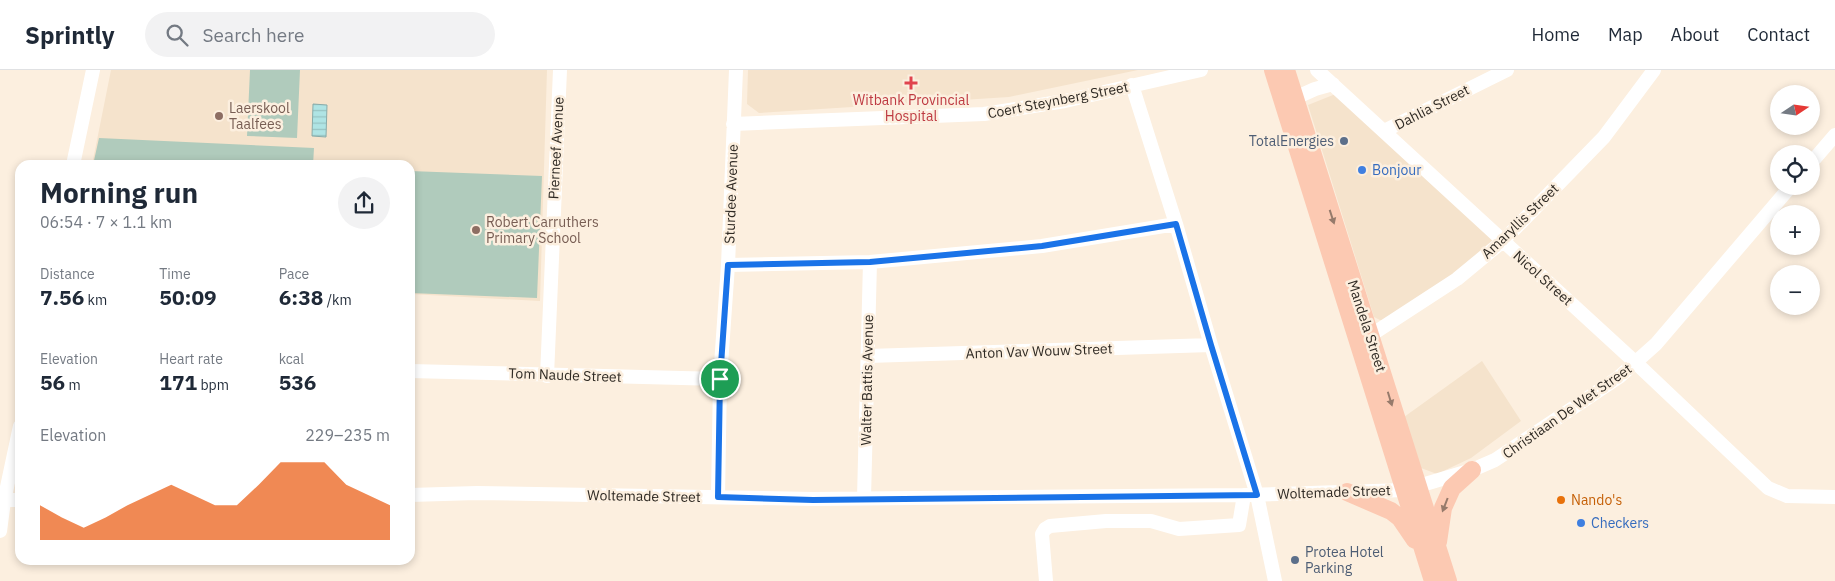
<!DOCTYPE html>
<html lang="en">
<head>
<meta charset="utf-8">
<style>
	:root { --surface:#fff; --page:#f2f2f3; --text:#1f2937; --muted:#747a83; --line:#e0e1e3; --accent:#ea580c }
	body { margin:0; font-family:"IBM Plex Sans",sans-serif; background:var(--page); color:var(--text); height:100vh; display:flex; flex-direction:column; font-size:19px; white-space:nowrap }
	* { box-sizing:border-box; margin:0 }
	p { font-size:16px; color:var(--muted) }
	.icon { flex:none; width:28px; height:28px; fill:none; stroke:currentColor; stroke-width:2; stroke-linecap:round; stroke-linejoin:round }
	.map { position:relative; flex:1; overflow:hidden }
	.side { position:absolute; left:15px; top:90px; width:400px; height:405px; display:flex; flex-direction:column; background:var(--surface); border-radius:15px; box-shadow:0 2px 8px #0003 }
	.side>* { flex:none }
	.needle { width:32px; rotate:77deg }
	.fabs { position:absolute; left:1770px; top:15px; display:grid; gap:10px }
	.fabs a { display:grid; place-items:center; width:50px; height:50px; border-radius:50%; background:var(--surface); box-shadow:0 2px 8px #0003; font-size:25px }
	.pin { position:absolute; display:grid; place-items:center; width:42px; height:42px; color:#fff; margin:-21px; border:2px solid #fff; border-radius:50%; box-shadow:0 1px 5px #0007 }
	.round { display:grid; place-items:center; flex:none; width:52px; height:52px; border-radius:26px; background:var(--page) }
	.headline { display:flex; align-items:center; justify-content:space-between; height:85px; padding:0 25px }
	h1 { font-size:28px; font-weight:700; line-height:38px }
	.metrics { display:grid; grid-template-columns:repeat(3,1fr); gap:8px; height:85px; padding:5px 25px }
	.metrics div { display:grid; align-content:center }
	.metrics b { font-size:21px; font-weight:700 }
	.metrics small { font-size:14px; font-weight:400 }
	.metrics p { font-size:14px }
	.chart { height:140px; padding:10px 25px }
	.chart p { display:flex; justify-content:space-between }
	.chart svg { width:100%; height:90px; margin-top:5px; fill:var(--accent); opacity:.7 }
	header { display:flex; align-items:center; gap:30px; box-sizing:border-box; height:70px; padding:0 25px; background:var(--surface); border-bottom:1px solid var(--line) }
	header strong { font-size:24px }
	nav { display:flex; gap:28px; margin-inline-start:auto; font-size:18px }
	.search { width:350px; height:45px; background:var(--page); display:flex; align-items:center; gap:12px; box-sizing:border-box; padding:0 18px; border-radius:28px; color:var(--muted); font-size:19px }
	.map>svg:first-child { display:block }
</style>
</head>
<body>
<header>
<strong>Sprintly</strong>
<div class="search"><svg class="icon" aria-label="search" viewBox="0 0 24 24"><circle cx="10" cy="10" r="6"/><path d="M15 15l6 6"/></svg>Search here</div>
<nav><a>Home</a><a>Map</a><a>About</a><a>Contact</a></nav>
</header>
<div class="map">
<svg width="1835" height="511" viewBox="0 0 1835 511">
	<defs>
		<pattern id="water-rules" width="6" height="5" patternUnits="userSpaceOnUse" patternTransform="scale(1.25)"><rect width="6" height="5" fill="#afe4e4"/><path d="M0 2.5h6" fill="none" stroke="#97c4c3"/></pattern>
	</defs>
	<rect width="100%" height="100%" fill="#fcefdf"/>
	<path fill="#f5e3cc" d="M 111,0 L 547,0 L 540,231 L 410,224 L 410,95 L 92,95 Z
		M 748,0 L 1138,0 L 1009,27 L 759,43 L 747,34 Z
		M 1338,23 L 1490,163 L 1492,171 L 1489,178 L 1389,250 L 1380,250 L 1374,247 L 1308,35 Z
		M 1482,291 L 1521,351 L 1471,388 L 1437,404 L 1421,398 L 1404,347 Z"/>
	<path fill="#b0cbbc" d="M 250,0 L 300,0 L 297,68 L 247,66 Z
		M 99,68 L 314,78 L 313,95 L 93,95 Z
		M 410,101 L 542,106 L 537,228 L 410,223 Z"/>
	<path fill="url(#water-rules)" stroke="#89acaa" d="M 313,34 L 327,35 L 326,67 L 312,66 Z"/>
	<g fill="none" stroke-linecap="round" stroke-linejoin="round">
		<path stroke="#fff" stroke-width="14" d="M 1317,0 L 1636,293 L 1768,418 L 1787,426 L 1835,427
			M 1132,15 L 1176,154 L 1211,275 L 1257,425 L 1275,511
			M 1295,28 L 1315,19 L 1333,14
			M 733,54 L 984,44 L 1065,31 L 1201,0
			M 1384,61 L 1507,0
			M 1811,93 L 1835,65
			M 73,95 L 93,0
			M 728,195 L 870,192 L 1042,176 L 1176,154
			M 1361,268 L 1371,265 L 1457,209 L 1503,171 L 1604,67 L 1654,0
			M 868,286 L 1211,275
			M 410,301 L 720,309
			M 547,306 L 560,0
			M 410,425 L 477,423 L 813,429 L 1244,425 L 1405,420 L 1472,400 L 1495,390 L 1619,307 L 1656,274 L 1791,116
			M 718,427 L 720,309 L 728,195 L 736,0
			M 864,428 L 870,192
			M 0,430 L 20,430
			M 0,461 L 4,431 L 20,356
			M 1046,511 L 1042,464 L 1045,459 L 1050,456 L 1106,451 L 1151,451 L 1179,459 L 1239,455 L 1244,425"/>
		<path stroke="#fcc9b2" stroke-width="18" d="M 1273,0 L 1433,511
			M 1286,0 L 1448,511
			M 1347,422 L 1391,441 L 1400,448 L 1415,470
			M 1438,472 L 1443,438 L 1452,418 L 1472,400"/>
	</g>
	<defs><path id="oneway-solid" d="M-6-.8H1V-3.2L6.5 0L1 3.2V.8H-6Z" transform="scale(1.25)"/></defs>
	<g fill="#967a6b">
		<use href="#oneway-solid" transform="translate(1332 147) rotate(72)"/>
		<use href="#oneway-solid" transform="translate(1390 329) rotate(73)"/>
		<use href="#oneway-solid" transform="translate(1445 435) rotate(111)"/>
	</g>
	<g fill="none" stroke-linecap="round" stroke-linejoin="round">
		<defs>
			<path id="route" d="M 1176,154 L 1211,275 L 1257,425 L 813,430 L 718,427 L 720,309 L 728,195 L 870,192 L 1042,176 Z"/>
		</defs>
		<use href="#route" stroke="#fff" stroke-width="10"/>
		<use href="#route" stroke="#1a73e8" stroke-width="6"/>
	</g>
	<path fill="#e0444e" stroke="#fcefdf" stroke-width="2" d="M908.5 5.5h5v5h5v5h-5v5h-5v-5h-5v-5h5z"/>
	<g fill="#8d6e63" stroke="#fcefdf" stroke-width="2">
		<circle cx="219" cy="46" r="5"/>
		<circle cx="476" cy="160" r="5"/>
	</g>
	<g fill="#5c6f8a" stroke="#fcefdf" stroke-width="2">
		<circle cx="1344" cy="71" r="5"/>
		<circle cx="1295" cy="490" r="5"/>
	</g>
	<g fill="#3f7fe0" stroke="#fcefdf" stroke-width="2">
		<circle cx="1362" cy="100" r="5"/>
		<circle cx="1581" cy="453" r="5"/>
	</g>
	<circle fill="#e8710a" stroke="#fcefdf" stroke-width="2" cx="1561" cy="430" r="5"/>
	<g text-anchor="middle" stroke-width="5" stroke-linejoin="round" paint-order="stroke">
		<g font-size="14" fill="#be3a42" stroke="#fcefdf">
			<text x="911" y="35">Witbank Provincial<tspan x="911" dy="16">Hospital</tspan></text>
		</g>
		<g font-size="14" fill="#2f2a24" stroke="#fcefdf">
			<text transform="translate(1058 30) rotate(-11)" y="5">Coert Steynberg Street</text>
			<text transform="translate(1432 37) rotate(-27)" y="5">Dahlia Street</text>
			<text transform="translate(556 78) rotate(-87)" y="5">Pierneef Avenue</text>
			<text transform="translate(731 124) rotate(-88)" y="5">Sturdee Avenue</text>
			<text transform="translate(1520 151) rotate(-44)" y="5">Amaryllis Street</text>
			<text transform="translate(1543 208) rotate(42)" y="5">Nicol Street</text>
			<text transform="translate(1367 256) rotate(72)" y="5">Mandela Street</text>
			<text transform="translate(1039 281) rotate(-2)" y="5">Anton Vav Wouw Street</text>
			<text transform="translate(565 305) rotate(2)" y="5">Tom Naude Street</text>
			<text transform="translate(867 310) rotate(-89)" y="5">Walter Battis Avenue</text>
			<text transform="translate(1567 341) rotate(-35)" y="5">Christiaan De Wet Street</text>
			<text transform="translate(1334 422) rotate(-2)" y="5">Woltemade Street</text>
			<text transform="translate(644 426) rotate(1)" y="5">Woltemade Street</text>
		</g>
		<g font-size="14" fill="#785e54" stroke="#fcefdf" text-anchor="start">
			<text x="229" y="43">Laerskool<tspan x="229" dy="16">Taalfees</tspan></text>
			<text x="486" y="157">Robert Carruthers<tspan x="486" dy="16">Primary School</tspan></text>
		</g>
		<g font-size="14" fill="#4e5e75" stroke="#fcefdf" text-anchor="end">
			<text x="1334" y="76">TotalEnergies</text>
			<text x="1305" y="487" text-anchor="start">Protea Hotel<tspan x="1305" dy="16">Parking</tspan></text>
		</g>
		<g font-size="14" fill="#366cbe" stroke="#fcefdf" text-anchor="start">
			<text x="1372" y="105">Bonjour</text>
			<text x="1591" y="458">Checkers</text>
		</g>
		<g font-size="14" fill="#c56008" stroke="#fcefdf" text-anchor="start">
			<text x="1571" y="435">Nando's</text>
		</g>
	</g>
</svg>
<div class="fabs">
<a><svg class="needle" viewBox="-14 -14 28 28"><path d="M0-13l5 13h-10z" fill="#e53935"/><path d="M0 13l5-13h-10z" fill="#747a83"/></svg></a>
<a><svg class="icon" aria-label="locate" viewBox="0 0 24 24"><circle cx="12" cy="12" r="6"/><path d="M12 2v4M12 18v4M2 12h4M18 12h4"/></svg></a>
<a>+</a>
<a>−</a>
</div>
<div class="pin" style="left:720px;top:309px;background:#1e9e55"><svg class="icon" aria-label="arrive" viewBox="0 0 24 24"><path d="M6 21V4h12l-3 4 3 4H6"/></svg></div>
<section class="side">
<div class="headline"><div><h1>Morning run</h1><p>06:54 · 7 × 1.1 km</p></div><a class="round"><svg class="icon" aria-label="share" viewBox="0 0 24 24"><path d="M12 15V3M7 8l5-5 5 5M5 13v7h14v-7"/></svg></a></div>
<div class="metrics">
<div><p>Distance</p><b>7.56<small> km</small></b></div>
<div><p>Time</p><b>50:09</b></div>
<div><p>Pace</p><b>6:38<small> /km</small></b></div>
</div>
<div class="metrics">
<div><p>Elevation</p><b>56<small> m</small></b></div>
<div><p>Heart rate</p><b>171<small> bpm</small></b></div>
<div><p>kcal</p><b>536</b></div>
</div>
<div class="chart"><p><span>Elevation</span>229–235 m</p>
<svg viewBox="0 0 160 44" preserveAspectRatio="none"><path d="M0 44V27L10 33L20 38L30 33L40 27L50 22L60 17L70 22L80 27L90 27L100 17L110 6L120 6L130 6L140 17L150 22L160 27V44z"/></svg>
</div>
</section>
</div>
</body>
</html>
